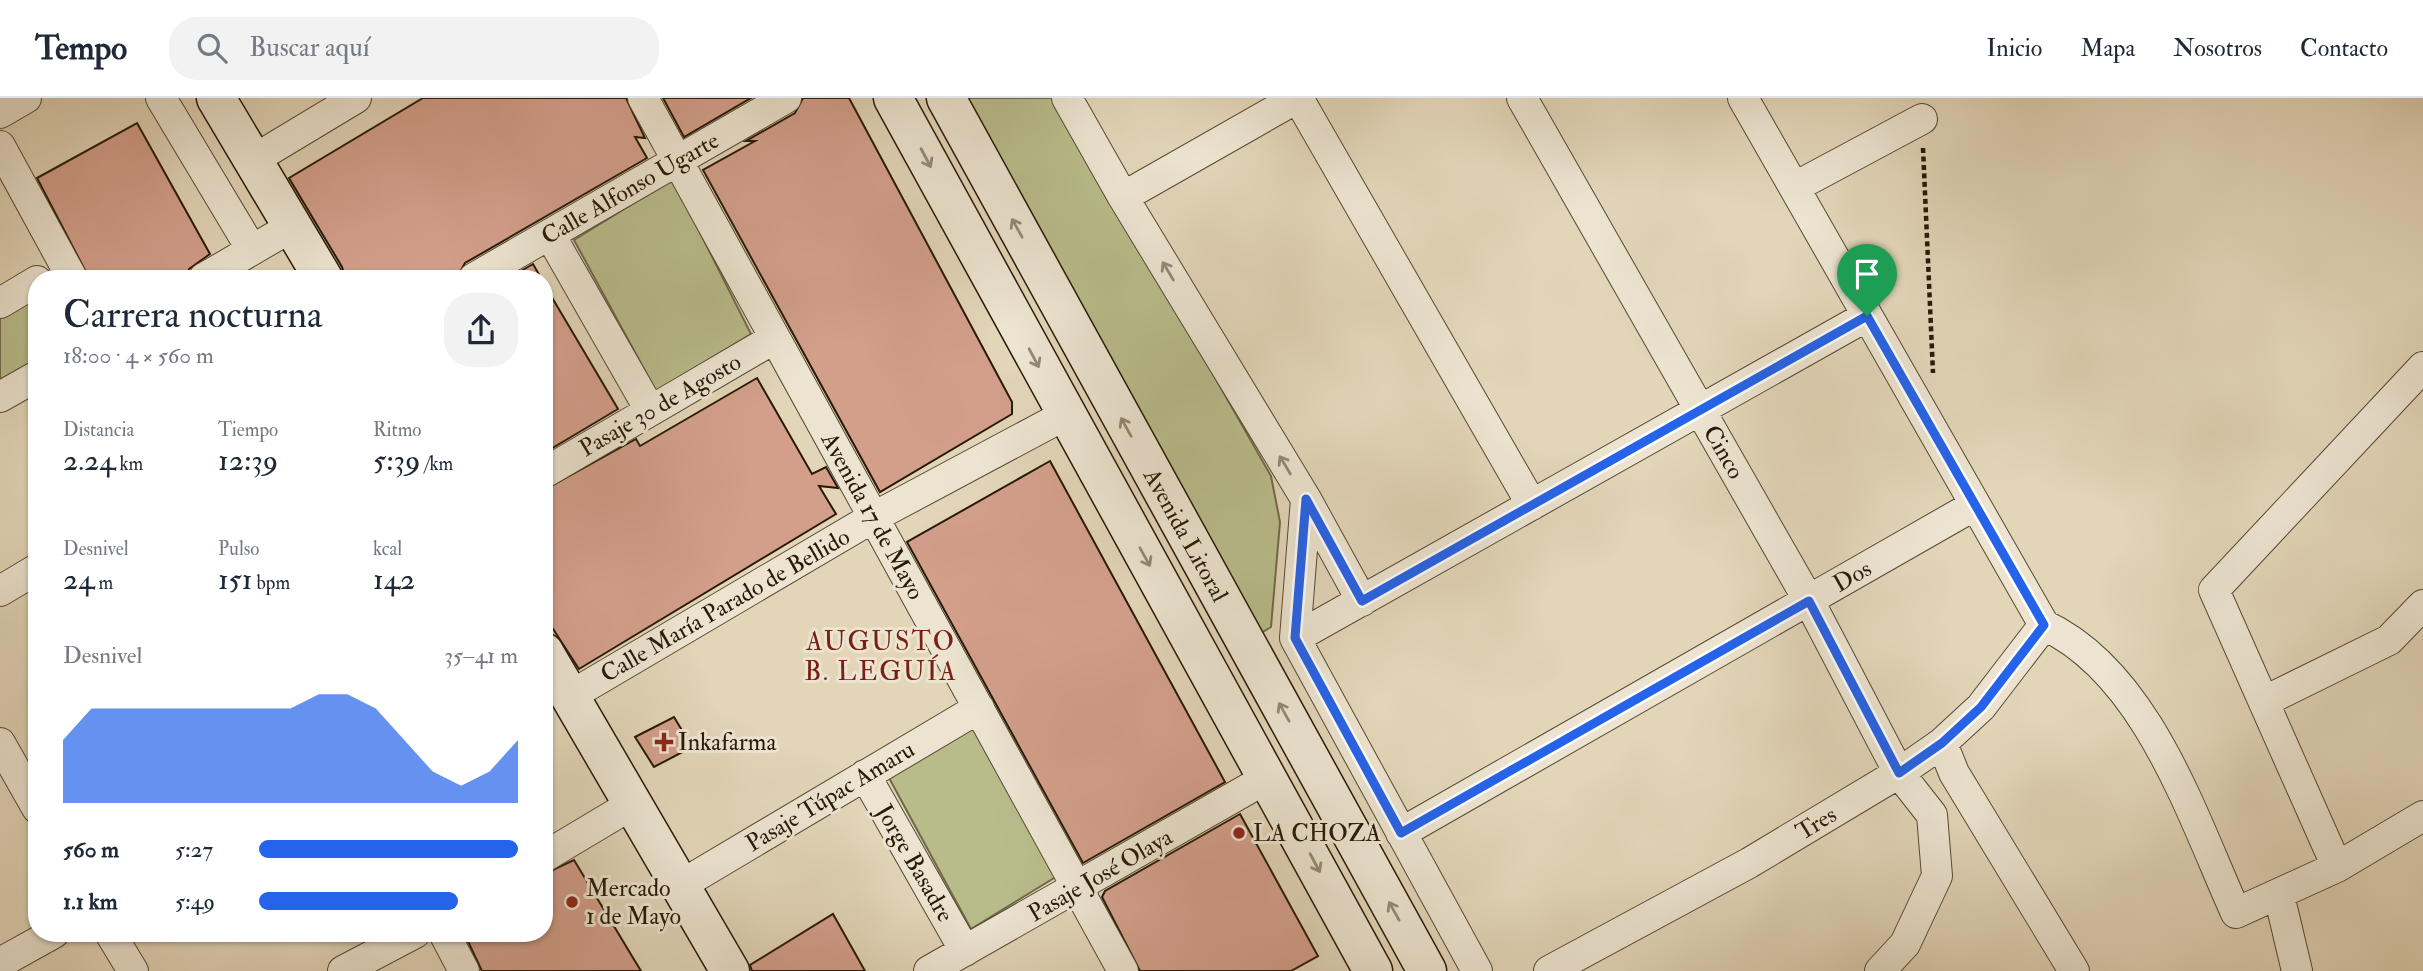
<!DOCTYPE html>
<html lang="es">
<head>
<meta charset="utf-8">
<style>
	:root { --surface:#fff; --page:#f2f2f3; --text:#1f2937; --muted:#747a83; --line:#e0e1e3; --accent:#2563eb }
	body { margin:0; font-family:"IM FELL Double Pica",serif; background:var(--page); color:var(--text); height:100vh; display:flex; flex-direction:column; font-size:26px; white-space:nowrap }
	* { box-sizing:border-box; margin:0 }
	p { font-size:23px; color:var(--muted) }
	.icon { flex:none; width:38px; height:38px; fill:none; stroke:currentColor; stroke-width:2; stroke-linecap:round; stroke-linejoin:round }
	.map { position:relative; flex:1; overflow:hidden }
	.sheet { position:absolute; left:28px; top:172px; width:525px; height:672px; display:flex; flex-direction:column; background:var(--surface); border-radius:28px; box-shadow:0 2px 5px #0004 }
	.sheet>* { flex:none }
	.pin { position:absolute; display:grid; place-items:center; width:60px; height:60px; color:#fff; margin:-72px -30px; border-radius:50% 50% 50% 0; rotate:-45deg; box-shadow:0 0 7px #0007 }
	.pin .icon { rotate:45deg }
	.round { display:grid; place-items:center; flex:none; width:74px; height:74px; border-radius:28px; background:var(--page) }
	.head { display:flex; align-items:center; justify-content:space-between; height:119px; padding:0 35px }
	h1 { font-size:38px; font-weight:600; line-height:52px }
	.metrics { display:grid; grid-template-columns:repeat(3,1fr); gap:10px; height:119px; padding:7px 35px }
	.metrics div { display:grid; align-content:center }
	.metrics b { font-size:30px; font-weight:600 }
	.metrics small { font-size:19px; font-weight:400 }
	.metrics p { font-size:19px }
	.chart { height:196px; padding:14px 35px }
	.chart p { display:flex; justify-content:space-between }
	.chart svg { width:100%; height:126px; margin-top:7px; fill:var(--accent); opacity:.7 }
	ul { padding:0 35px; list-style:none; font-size:23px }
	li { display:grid; grid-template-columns:112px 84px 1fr; align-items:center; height:52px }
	li i { height:18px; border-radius:9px; background:var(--accent) }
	header { display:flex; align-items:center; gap:42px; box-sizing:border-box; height:98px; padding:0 35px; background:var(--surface); border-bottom:2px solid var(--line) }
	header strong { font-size:33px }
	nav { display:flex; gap:38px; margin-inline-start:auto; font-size:24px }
	.search { width:490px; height:63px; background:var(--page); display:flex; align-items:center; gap:18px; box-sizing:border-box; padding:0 24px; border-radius:28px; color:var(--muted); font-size:26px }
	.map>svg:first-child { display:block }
</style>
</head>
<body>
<header>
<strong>Tempo</strong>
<div class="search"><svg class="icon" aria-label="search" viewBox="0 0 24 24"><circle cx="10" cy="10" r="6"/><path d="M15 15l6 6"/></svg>Buscar aquí</div>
<nav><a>Inicio</a><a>Mapa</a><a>Nosotros</a><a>Contacto</a></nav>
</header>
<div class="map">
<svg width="2423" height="873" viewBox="0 0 2423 873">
	<rect width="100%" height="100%" fill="#e2d5b8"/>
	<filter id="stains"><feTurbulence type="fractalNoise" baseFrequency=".00286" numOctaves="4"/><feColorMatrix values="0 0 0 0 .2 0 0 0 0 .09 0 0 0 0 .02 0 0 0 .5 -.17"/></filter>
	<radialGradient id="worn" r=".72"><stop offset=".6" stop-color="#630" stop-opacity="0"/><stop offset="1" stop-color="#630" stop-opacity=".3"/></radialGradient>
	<path fill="#b8bc8b" stroke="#706a48" stroke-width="2" d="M 966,0 L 1056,0 L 1271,378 L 1280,424 L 1271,529 L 1261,535 Z
		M 673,81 L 751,236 L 656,293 L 574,142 Z
		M 37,195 L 37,266 L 0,287 L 0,216 Z
		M 975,626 L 1059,777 L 971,831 L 888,678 Z"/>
	<path fill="#d39f8b" stroke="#281905" stroke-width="2" d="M 423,0 L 626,0 L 645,40 L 635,39 L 647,60 L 465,165 L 457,180 L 345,180 L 342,169 L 289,80 Z
		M 663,0 L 751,0 L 684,39 Z
		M 803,0 L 849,0 L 1012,304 L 1012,316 L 880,394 L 703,72 L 755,43 L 746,43 L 795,15 Z
		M 137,25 L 210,156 L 189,171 L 187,180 L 89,180 L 37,80 Z
		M 533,166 L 541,180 L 509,180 Z
		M 544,186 L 618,311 L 544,355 Z
		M 757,280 L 812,376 L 826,369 L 838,390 L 819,388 L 836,416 L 579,571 L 544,517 L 544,392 L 636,341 L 640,348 Z
		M 1050,363 L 1225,684 L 1083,765 L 907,444 Z
		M 674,619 L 692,649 L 654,669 L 635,639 Z
		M 1240,716 L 1318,858 L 1291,873 L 1140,873 L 1102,799 L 1105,793 Z
		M 574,762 L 641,873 L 482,873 L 464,835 L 544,835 L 544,776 Z
		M 833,816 L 865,873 L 752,873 L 750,867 Z"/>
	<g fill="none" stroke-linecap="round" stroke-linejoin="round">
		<defs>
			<path id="street" d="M 161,0 L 252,152
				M 643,0 L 1123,873
				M 1067,0 L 1123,99 L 1306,401 L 1295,540 L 1477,873
				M 1298,0 L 1532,407
				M 1522,0 L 1809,503 L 1899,675 L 1932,717 L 1937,778 L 1905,846 L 1880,873
				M 1743,0 L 2044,527 C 2147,575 2192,718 2236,815 L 2337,769 L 2423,718
				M 0,15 L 26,0
				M 0,48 L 72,180
				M 253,62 L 356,0
				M 1795,89 L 1922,21
				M 1123,99 L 1297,0
				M 550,137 L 650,312
				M 204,180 L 293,128
				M 474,180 L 786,0
				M 0,205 L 37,183
				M 0,299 L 37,278
				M 544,375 L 775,240
				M 1306,401 L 1362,503
				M 0,493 L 37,471
				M 1295,540 L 1867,218
				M 570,598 L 874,419 L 1065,317
				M 2265,603 L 2389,542 L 2423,507
				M 0,645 L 37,710
				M 1942,645 L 1954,675 L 2074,873
				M 865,677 L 965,853
				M 1401,735 L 1975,407
				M 544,759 L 631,707
				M 2337,769 L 2214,492 L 2423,269
				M 681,787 L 979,610
				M 2279,797 L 2297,873
				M 110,835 L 133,873
				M 444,835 L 464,873
				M 0,865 L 54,835
				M 343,873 L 415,835
				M 929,873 L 1269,679
				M 1549,873 L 1749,765 L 1899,675 L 1942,645 L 1981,609 L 2044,527"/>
			<path id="secondary" d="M 216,0 L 323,180
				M 893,0 L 1373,873
				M 946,0 L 1427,873
				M 544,554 L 730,873"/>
		</defs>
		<use href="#street" stroke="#564832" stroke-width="32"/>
		<use href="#secondary" stroke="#281905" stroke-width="41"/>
		<path stroke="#281905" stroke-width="4.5" stroke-dasharray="5 3.5" stroke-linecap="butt" d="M 1923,50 L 1933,275"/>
		<use href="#street" stroke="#ece4d1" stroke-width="30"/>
		<use href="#secondary" stroke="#ece4d1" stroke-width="38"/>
	</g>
	<defs><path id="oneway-shaft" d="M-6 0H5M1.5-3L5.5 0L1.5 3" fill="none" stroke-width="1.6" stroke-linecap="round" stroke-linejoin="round" transform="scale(1.75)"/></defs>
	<g stroke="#948975">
		<use href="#oneway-shaft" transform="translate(926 60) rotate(62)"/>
		<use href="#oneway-shaft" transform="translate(1017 130) rotate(-119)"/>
		<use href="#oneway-shaft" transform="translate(1168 173) rotate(-121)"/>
		<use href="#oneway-shaft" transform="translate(1034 260) rotate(62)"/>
		<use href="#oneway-shaft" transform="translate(1126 329) rotate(-119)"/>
		<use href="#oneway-shaft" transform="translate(1285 367) rotate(-121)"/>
		<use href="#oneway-shaft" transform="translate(1145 459) rotate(61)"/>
		<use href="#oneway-shaft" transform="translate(1284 614) rotate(-119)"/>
		<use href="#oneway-shaft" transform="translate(1315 765) rotate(62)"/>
		<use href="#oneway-shaft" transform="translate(1394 813) rotate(-119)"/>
	</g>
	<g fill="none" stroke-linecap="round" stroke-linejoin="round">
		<defs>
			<path id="route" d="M 1867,218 L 2044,527 L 1981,609 L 1942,645 L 1899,675 L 1809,503 L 1401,735 L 1295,540 L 1306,401 L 1362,503 Z"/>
		</defs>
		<use href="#route" stroke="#fff" stroke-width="14"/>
		<use href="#route" stroke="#2563eb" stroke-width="9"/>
	</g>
	<g fill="#8f2418" stroke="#ece4d1" stroke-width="2.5">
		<path d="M660.5 633.5h7v7h7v7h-7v7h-7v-7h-7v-7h7z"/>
		<circle cx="1239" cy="735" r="7"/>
		<circle cx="572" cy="804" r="7"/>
	</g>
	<g text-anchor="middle" stroke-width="6" stroke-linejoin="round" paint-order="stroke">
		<g font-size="24" fill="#281905" stroke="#ece4d1">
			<text transform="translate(630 90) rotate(-30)" y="8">Calle Alfonso Ugarte</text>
			<text transform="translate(660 307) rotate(-30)" y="8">Pasaje 30 de Agosto</text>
			<text transform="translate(1724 354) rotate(60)" y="8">Cinco</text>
			<text transform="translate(873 418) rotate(61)" y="8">Avenida 17 de Mayo</text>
			<text transform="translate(1186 437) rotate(61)" y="8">Avenida Litoral</text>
			<text transform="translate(1852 478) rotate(-30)" y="8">Dos</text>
			<text transform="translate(725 507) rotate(-30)" y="8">Calle María Parado de Bellido</text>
			<text transform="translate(830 698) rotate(-31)" y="8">Pasaje Túpac Amaru</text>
			<text transform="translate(1816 725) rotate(-31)" y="8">Tres</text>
			<text transform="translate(915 765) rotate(60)" y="8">Jorge Basadre</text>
			<text transform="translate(1100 777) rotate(-30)" y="8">Pasaje José Olaya</text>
		</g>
		<g font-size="24" fill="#281905" stroke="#ece4d1" text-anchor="start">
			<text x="678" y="652">Inkafarma</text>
			<text x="1253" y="743">LA CHOZA</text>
			<text x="586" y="798">Mercado<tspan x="586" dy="28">1 de Mayo</tspan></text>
		</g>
		<g font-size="26" letter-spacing="2" fill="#7a1f14" stroke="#ece4d1">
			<text x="881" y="552">AUGUSTO<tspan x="881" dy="30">B. LEGUÍA</tspan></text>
		</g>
	</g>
	<rect width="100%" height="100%" filter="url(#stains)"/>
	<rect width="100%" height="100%" fill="url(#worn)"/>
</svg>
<div class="pin" style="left:1867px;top:218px;background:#1e9e55"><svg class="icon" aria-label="arrive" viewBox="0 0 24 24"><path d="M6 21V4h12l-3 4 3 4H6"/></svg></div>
<section class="sheet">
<div class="head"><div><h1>Carrera nocturna</h1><p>18:00 · 4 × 560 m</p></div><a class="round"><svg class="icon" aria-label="share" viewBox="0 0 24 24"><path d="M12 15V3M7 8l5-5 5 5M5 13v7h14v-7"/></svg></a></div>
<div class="metrics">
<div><p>Distancia</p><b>2.24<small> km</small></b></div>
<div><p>Tiempo</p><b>12:39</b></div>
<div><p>Ritmo</p><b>5:39<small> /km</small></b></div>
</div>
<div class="metrics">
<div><p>Desnivel</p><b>24<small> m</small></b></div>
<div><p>Pulso</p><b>151<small> bpm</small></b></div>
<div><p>kcal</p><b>142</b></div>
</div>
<div class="chart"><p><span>Desnivel</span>35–41 m</p>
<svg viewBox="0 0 160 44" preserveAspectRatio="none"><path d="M0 44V22L10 11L20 11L30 11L40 11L50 11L60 11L70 11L80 11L90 6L100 6L110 11L120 22L130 33L140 38L150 33L160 22V44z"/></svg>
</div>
<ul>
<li><b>560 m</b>5:27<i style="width:100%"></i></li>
<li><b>1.1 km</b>5:49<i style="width:77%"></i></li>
</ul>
</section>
</div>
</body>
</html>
